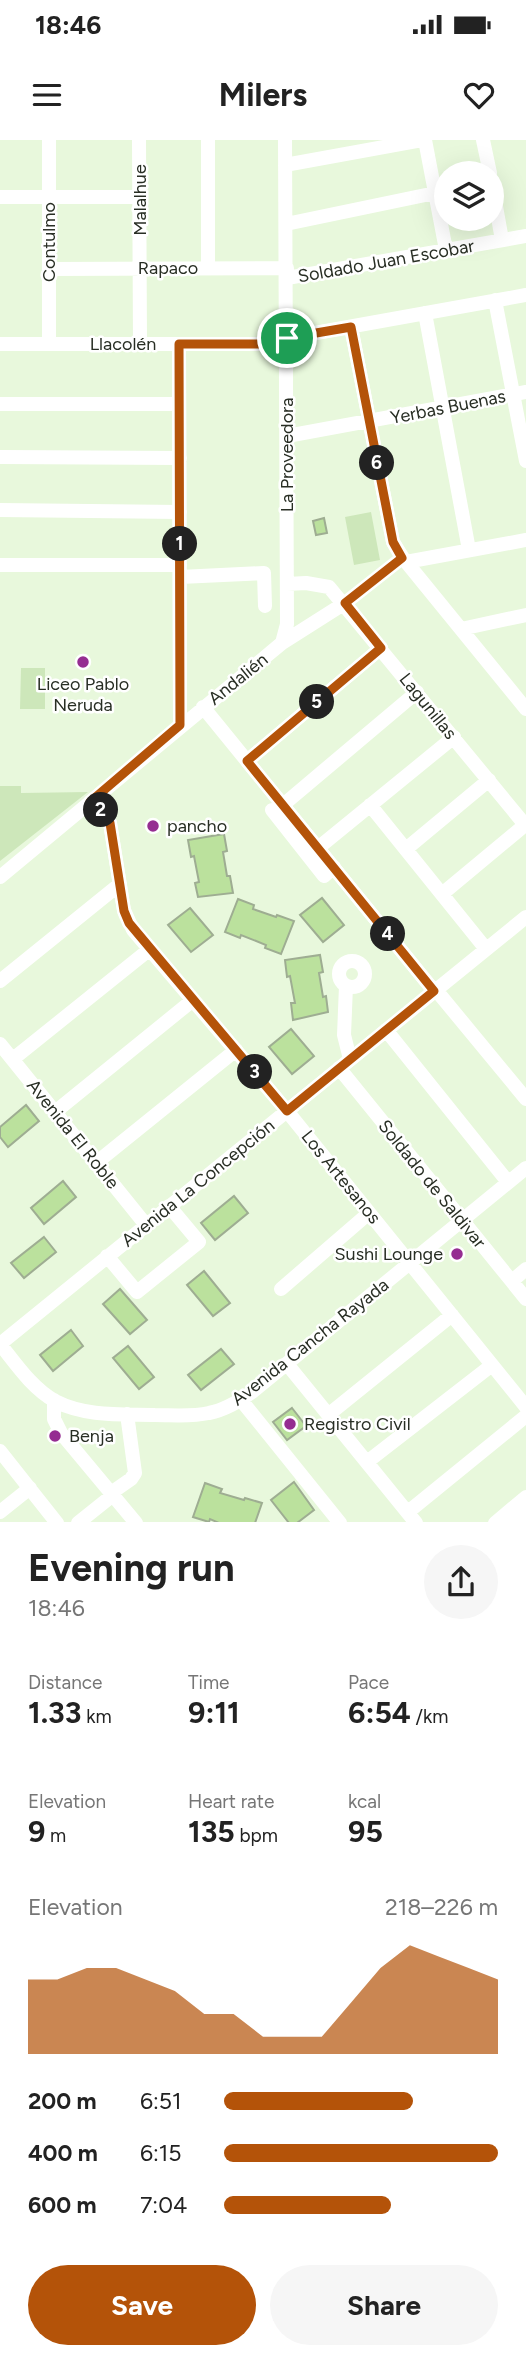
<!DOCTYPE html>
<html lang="en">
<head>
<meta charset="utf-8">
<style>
	:root { --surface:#fff; --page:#f6f6f6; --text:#222; --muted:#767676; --accent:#b45309 }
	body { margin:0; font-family:Figtree,sans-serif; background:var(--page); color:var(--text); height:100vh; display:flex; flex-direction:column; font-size:26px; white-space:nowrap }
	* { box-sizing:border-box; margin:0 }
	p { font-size:23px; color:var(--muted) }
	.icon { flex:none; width:38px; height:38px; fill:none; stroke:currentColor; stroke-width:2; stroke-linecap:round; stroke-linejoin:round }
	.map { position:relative; height:1382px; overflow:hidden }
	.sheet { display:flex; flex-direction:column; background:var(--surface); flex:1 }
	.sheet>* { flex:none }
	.buttons { position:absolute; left:434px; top:21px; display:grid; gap:14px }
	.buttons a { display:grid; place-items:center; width:70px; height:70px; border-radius:50%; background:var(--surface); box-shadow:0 7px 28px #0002; font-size:35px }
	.pin { position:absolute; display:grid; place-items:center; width:60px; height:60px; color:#fff; margin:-30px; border:4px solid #fff; border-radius:50%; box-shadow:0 2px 7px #0007 }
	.km { position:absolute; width:35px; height:35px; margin:-18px; border-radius:50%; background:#222; color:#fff; font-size:19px; line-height:35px; text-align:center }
	.round { display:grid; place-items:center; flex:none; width:74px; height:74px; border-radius:37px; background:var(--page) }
	.overview { display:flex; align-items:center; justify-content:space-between; height:119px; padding:0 28px }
	h1 { font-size:38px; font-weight:700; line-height:52px }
	.figures { display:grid; grid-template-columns:repeat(3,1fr); gap:10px; height:119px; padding:7px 28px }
	.figures div { display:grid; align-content:center }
	.figures b { font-size:30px; font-weight:700 }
	.figures small { font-size:19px; font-weight:400 }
	.figures p { font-size:19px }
	.chart { height:196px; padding:14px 28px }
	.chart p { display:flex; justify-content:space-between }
	.chart svg { width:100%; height:126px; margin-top:7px; fill:var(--accent); opacity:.7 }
	.action { display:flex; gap:14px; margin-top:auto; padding:14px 28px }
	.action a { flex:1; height:80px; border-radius:42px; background:var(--accent); color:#fff; font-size:28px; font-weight:700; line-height:80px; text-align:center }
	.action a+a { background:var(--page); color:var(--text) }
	ul { padding:0 28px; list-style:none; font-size:23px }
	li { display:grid; grid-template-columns:112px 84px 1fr; align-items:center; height:52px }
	li i { height:18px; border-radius:9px; background:var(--accent) }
	.status { display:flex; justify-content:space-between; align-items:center; height:49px; padding:0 35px; background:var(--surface); direction:ltr }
	.status svg { height:19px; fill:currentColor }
	header { display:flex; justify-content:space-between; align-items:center; height:91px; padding:0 28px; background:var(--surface); font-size:32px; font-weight:700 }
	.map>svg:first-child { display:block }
</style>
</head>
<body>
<div class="status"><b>18:46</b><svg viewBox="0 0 49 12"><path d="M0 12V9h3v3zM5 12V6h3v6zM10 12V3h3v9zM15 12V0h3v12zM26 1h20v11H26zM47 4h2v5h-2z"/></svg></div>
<header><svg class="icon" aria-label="menu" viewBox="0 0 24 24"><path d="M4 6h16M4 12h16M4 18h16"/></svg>Milers<svg class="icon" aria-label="heart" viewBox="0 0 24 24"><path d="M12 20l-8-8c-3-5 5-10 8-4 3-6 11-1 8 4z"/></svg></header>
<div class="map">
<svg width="526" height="1383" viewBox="0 0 526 1383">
	<rect width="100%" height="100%" fill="#e8f8dc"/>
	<path fill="#cde7ba" d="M 371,372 L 380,420 L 354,425 L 345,377 Z
		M 21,528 L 45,528 L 45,569 L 20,569 Z
		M 0,646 L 21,646 L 21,653 L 88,652 L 0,721 Z"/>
	<path fill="#bbe19d" stroke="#9ead92" stroke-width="2" d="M 324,378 L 327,393 L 316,395 L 313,381 Z
		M 224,694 L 227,711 L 223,712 L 227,736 L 230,736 L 233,753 L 198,757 L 195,743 L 199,742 L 194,716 L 191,717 L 188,700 Z
		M 322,758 L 344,785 L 323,802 L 300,775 Z
		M 238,759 L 254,765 L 253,769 L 276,777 L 277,775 L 294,781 L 281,814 L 265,808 L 266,805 L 241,795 L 240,798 L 225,792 Z
		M 190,768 L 213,795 L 191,812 L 168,785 Z
		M 320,815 L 323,832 L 319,833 L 323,857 L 326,856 L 328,872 L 293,880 L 291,863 L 295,863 L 290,836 L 287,837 L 285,820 Z
		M 291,889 L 314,916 L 292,934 L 269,907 Z
		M 26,965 L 39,981 L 8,1007 L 0,997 L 0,987 Z
		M 63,1041 L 76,1057 L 44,1084 L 31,1068 Z
		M 234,1056 L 248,1073 L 215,1100 L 201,1083 Z
		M 44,1097 L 56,1112 L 24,1138 L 11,1123 Z
		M 204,1131 L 230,1163 L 213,1176 L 187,1145 Z
		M 120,1149 L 147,1180 L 130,1194 L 103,1164 Z
		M 71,1190 L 83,1206 L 53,1231 L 40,1215 Z
		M 128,1206 L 154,1237 L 139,1249 L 113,1218 Z
		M 221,1209 L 234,1224 L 201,1250 L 188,1235 Z
		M 292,1268 L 306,1286 L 287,1300 L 273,1282 Z
		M 294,1342 L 314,1370 L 297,1383 L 289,1383 L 271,1360 Z
		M 205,1343 L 222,1349 L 220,1353 L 244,1360 L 245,1358 L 262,1363 L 255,1383 L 219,1383 L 210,1379 L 209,1382 L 193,1377 Z"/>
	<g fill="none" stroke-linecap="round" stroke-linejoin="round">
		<path stroke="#848f7c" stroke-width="2" stroke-dasharray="7 3.5" stroke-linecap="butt" d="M 354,456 L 393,425"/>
		<path stroke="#fff" stroke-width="14" d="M 49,0 L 49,204
			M 139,0 L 140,204
			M 208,0 L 208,128
			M 425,0 L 446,110
			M 483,0 L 490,33
			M 285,25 L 422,0
			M 492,44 L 502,100
			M 0,57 L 140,57
			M 286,84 L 435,53
			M 49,129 L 287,128
			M 287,138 L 526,96
			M 495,160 L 526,321
			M 425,173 L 469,410
			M 351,187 L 393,402 L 403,418 L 526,569
			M 287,198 L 526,155
			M 0,204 L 287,204
			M 179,204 L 180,585
			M 0,264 L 179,264
			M 287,296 L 526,252
			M 0,317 L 180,318
			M 0,370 L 180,372
			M 406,422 L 526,400
			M 0,425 L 180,425
			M 180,437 L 264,433 L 265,466
			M 287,444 L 306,443 L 329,447 L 526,686
			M 461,489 L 526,475
			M 282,503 L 287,484 L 285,0
			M 203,567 L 434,851
			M 247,621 L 381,508
			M 90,662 L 104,672 L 110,683 L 124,770 L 133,790 L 287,971 L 526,1267
			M 283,665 L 417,552
			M 370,665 L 486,809
			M 272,670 L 324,736 L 334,727
			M 318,708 L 454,597
			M 406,709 L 489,640
			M 0,737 L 282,503 L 345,463
			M 442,754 L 525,685
			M 526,777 L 0,1204 C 16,1224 32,1248 55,1261 C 86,1277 122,1274 155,1275 C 173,1275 191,1277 209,1273 C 225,1270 238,1262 252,1252 L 526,1028
			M339 834a13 13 0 1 1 26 0a13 13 0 1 1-26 0Z
			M 0,841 L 120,744
			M 346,846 L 344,895 L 350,919
			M 436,850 L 526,959
			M 386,890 L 508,1042
			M 0,904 L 146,1085
			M 13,919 L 150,809
			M 339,928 L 526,1159
			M 55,972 L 193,860
			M 96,1023 L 236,910
			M 107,1116 L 137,1152 L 199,1102 L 169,1066
			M 512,1141 L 526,1129
			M 281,1149 L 369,1073
			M 287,1224 L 416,1383
			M 54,1260 L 54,1279 L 61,1293 L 136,1383
			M 241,1260 L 340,1383
			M 328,1275 L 452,1175
			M 0,1311 L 57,1383
			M 367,1322 L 492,1225
			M 111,1353 L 131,1339 L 135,1333 L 127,1274
			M 0,1372 L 30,1348
			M 408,1372 L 526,1276
			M 78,1383 L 113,1355
			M 495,1383 L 526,1357
			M 514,1383 L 526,1373"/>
	</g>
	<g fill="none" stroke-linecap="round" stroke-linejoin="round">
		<defs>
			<path id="route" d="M 351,187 L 393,402 L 402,418 L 345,463 L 381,508 L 247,621 L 434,851 L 287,971 L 129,783 L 124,771 L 110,683 L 104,672 L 90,662 L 180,585 L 179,204 L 287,204 L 287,198 Z"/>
		</defs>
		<use href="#route" stroke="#fff" stroke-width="14"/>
		<use href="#route" stroke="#b45309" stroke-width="9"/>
	</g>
	<g fill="#952d91" stroke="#fff" stroke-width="2.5">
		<circle cx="83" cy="522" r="7"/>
		<circle cx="153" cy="686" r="7"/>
		<circle cx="457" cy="1114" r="7"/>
		<circle cx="290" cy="1284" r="7"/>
		<circle cx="55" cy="1296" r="7"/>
	</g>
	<g text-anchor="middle" stroke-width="5" stroke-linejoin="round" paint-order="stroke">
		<g font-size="18" fill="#282e24" stroke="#fff">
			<text transform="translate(140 60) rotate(-90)" y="6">Malalhue</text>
			<text transform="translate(49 102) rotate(-90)" y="6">Contulmo</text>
			<text transform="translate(386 121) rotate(-10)" y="6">Soldado Juan Escobar</text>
			<text x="168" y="134">Rapaco</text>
			<text x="123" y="210">Llacolén</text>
			<text transform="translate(448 267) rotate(-11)" y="6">Yerbas Buenas</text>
			<text transform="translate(287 315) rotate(-90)" y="6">La Proveedora</text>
			<text transform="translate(238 539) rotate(-39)" y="6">Andalién</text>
			<text transform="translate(428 566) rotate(51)" y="6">Lagunillas</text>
			<text transform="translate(73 994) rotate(51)" y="6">Avenida El Roble</text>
			<text transform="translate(341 1037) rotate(51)" y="6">Los Artesanos</text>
			<text transform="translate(198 1043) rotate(-39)" y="6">Avenida La Concepción</text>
			<text transform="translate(432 1044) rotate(51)" y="6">Soldado de Saldivar</text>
			<text transform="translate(310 1202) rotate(-38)" y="6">Avenida Cancha Rayada</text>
		</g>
		<g font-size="18" fill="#282e24" stroke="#fff" text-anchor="start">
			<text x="83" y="550" text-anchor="middle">Liceo Pablo<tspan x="83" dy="21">Neruda</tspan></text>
			<text x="167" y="692">pancho</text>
			<text x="443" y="1120" text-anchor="end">Sushi Lounge</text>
			<text x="304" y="1290">Registro Civil</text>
			<text x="69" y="1302">Benja</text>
		</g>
	</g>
</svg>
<div class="buttons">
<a><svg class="icon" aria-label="layers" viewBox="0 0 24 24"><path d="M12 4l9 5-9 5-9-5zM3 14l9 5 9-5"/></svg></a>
</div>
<div class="pin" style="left:287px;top:198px;background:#1e9e55"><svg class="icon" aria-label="arrive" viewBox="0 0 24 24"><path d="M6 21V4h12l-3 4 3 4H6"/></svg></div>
<b class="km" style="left:180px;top:404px">1</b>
<b class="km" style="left:101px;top:670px">2</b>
<b class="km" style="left:255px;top:932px">3</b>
<b class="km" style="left:388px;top:794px">4</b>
<b class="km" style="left:317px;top:562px">5</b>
<b class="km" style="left:377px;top:323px">6</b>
</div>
<section class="sheet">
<div class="overview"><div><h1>Evening run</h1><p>18:46</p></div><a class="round"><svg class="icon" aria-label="share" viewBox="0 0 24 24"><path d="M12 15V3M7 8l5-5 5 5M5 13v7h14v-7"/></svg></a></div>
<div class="figures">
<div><p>Distance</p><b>1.33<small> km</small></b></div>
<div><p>Time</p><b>9:11</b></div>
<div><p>Pace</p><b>6:54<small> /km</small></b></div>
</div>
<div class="figures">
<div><p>Elevation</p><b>9<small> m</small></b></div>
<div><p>Heart rate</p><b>135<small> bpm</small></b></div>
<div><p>kcal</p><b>95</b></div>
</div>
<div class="chart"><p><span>Elevation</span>218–226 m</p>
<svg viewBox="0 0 160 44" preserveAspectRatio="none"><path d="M0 44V18L10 18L20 14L30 14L40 18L50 22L60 30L70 30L80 38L90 38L100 38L110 26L120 14L130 6L140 10L150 14L160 18V44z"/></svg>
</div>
<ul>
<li><b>200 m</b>6:51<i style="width:69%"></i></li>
<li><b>400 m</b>6:15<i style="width:100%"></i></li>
<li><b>600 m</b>7:04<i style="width:61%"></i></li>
</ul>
<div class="action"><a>Save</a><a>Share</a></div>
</section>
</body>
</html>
